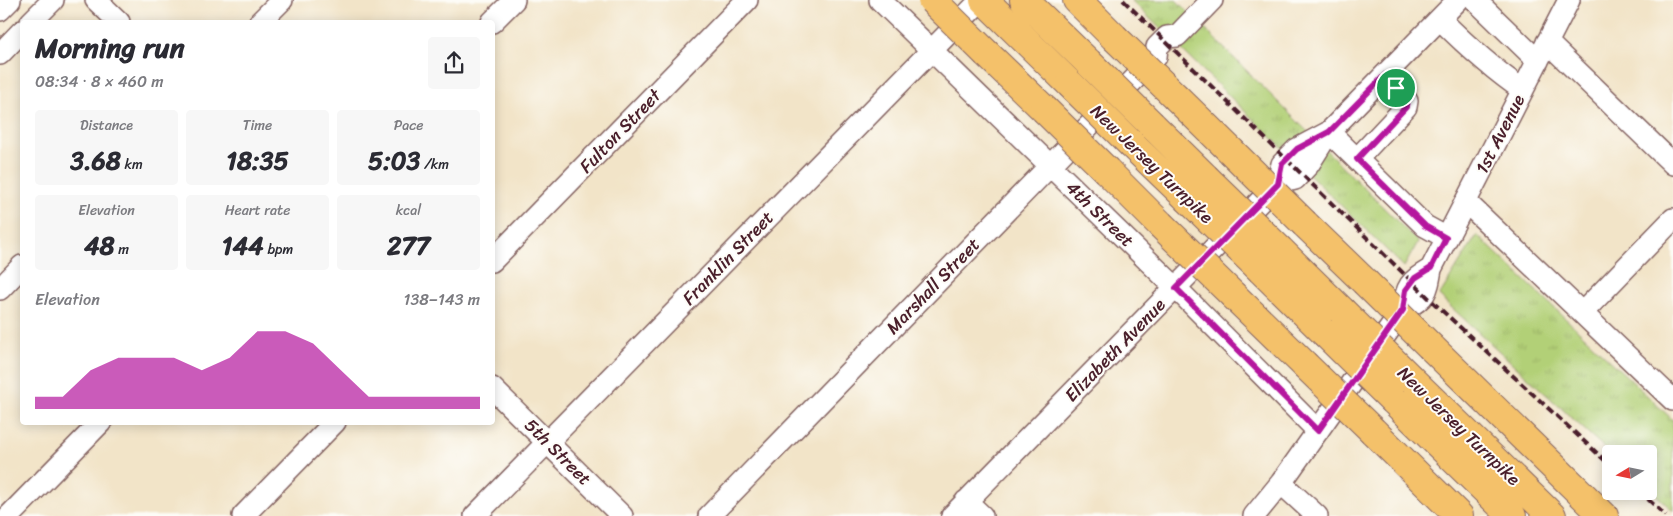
<!DOCTYPE html>
<html lang="en">
<head>
<meta charset="utf-8">
<style>
	:root { --surface:#fff; --page:#f7f7f7; --text:#2b2b33; --muted:#7c7c81; --accent:#b5179e }
	body { margin:0; font-family:Sriracha,sans-serif; background:var(--page); color:var(--text); height:100vh; display:flex; flex-direction:column; font-size:19px; white-space:nowrap }
	* { box-sizing:border-box; margin:0 }
	p { font-size:16px; color:var(--muted) }
	.icon { flex:none; width:28px; height:28px; fill:none; stroke:currentColor; stroke-width:2; stroke-linecap:round; stroke-linejoin:round }
	.map { position:relative; flex:1; overflow:hidden }
	.sheet { position:absolute; left:20px; top:20px; width:475px; height:405px; display:flex; flex-direction:column; background:var(--surface); border-radius:5px; box-shadow:0 2px 12px #0003 }
	.sheet>* { flex:none }
	.needle { width:32px; rotate:260deg }
	.tools { position:absolute; left:1602px; top:445px; display:grid; gap:10px }
	.tools a { display:grid; place-items:center; width:55px; height:55px; border-radius:5px; background:var(--surface); box-shadow:0 2px 12px #0003; font-size:25px }
	.pin { position:absolute; display:grid; place-items:center; width:42px; height:42px; color:#fff; margin:-21px; border:2px solid #fff; border-radius:50%; box-shadow:0 1px 5px #0007 }
	.round { display:grid; place-items:center; flex:none; width:52px; height:52px; border-radius:5px; background:var(--page) }
	.overview { display:flex; align-items:center; justify-content:space-between; height:85px; padding:0 15px }
	h1 { font-size:28px; font-weight:700; line-height:38px }
	.figures { display:grid; grid-template-columns:repeat(3,1fr); gap:8px; height:85px; padding:5px 15px }
	.figures div { display:grid; align-content:center; border-radius:5px; background:var(--page); text-align:center }
	.figures b { font-size:25px; font-weight:700 }
	.figures small { font-size:14px; font-weight:400 }
	.figures p { font-size:14px }
	.chart { height:140px; padding:10px 15px }
	.chart p { display:flex; justify-content:space-between }
	.chart svg { width:100%; height:90px; margin-top:5px; fill:var(--accent); opacity:.7 }
	.map>svg:first-child { display:block }
</style>
</head>
<body>
<div class="map">
<svg width="1673" height="516" viewBox="0 0 1673 516">
	<defs>
		<pattern id="grass-tufts" width="24" height="20" patternUnits="userSpaceOnUse" patternTransform="scale(1.25)"><rect width="24" height="20" fill="#b2d077"/><path d="M3 7l-1-3M5 7V3M7 7l1-3M15 17l-1-3M17 17v-4M19 17l1-3" fill="none" stroke="#9bb267"/></pattern>
	</defs>
	<rect width="100%" height="100%" fill="#fdfcf7"/>
	<filter id="ink" filterUnits="userSpaceOnUse"><feTurbulence type="fractalNoise" baseFrequency=".02" numOctaves="2"/><feDisplacementMap in="SourceGraphic" scale="10" xChannelSelector="R" yChannelSelector="G"/><feConvolveMatrix kernelMatrix="1 2 1 2 8 2 1 2 1" color-interpolation-filters="sRGB"/></filter>
	<filter id="wash" filterUnits="userSpaceOnUse"><feTurbulence type="fractalNoise" baseFrequency=".0096" numOctaves="4" result="noise"/><feDisplacementMap in="SourceGraphic" scale="20" xChannelSelector="R" yChannelSelector="G"/><feGaussianBlur stdDeviation="1.12" result="paint"/><feColorMatrix in="noise" values="0 0 0 0 0 0 0 0 0 0 0 0 0 0 0 0 0 1.4 0 .05"/><feComposite in="paint" operator="in"/></filter>
	<g filter="url(#wash)">
		<rect width="100%" height="100%" fill="#f2e4c8"/>
		<path fill="url(#grass-tufts)" stroke="#7e7851" d="M 1131,0 L 1176,0 L 1418,242 L 1404,267 Z
			M 1477,235 L 1673,420 L 1673,511 L 1649,488 L 1649,454 L 1611,454 L 1439,296 Z"/>
	</g>
	<g filter="url(#ink)">
		<g fill="none" stroke-linecap="round" stroke-linejoin="round">
			<defs>
				<path id="minor" d="M 96,0 L 119,22
					M 880,0 L 1176,288 L 1318,431
					M 1475,0 L 1538,61
					M 0,10 L 10,0
					M 1440,19 C 1466,45 1492,69 1523,90
					M 31,22 L 53,0
					M 260,22 L 282,0
					M 492,22 L 514,0
					M 1547,42 L 1673,164
					M 0,54 L 22,31
					M 1329,132 L 1425,226 L 1447,238
					M 1357,159 L 1406,107 L 1407,101 L 1385,75
					M 1278,183 L 1282,164 L 1297,149 L 1329,132
					M 1466,202 L 1673,400
					M 492,261 L 747,0
					M 0,289 L 22,266
					M 1403,310 C 1426,298 1427,293 1431,269 L 1569,0
					M 1583,312 L 1673,219
					M 492,388 L 622,516
					M 1281,483 L 1317,516
					M 966,501 L 982,516
					M 9,516 L 101,422
					M 243,516 L 335,422
					M 475,516 L 981,0
					M 709,516 L 1156,57 L 1157,47 L 1167,37 L 1177,36 L 1212,0
					M 952,516 L 1278,183 L 1295,179 L 1309,164 L 1329,132 L 1458,0
					M 1254,516 L 1281,483 L 1403,310 C 1407,285 1409,282 1431,269"/>
				<path id="highway" d="M 984,0 L 1070,84
					M 1024,0 L 1088,62
					M 1077,0 L 1114,37
					M 987,54 L 1044,109
					M 1177,98 L 1231,151
					M 1152,125 L 1205,177
					M 1133,146 L 1187,198
					M 1107,171 L 1160,224
					M 1305,224 L 1364,281
					M 1280,250 L 1341,310
					M 1261,270 L 1325,333
					M 1234,296 L 1304,364
					M 1432,348 L 1604,516
					M 1410,378 L 1552,516
					M 1394,401 L 1512,516
					M 1373,431 L 1459,516"/>
			</defs>
			<use href="#minor" stroke="#856462" stroke-width="24"/>
			<use href="#highway" stroke="#856462" stroke-width="30"/>
			<use href="#minor" stroke="#fff" stroke-width="21"/>
			<use href="#highway" stroke="#f4c16b" stroke-width="28"/>
			<path stroke="#4a1f2b" stroke-width="4" stroke-dasharray="8 4" stroke-linecap="butt" d="M 1123,0 L 1436,305 L 1611,466
				M 1639,491 L 1666,516"/>
			<defs>
				<path id="highway-bridge" d="M 932,0 L 987,54
					M 1114,37 L 1177,98
					M 1088,62 L 1152,125
					M 1070,84 L 1133,146
					M 1044,109 L 1107,171
					M 1231,151 L 1305,224
					M 1205,177 L 1280,250
					M 1187,198 L 1261,270
					M 1160,224 L 1234,296
					M 1364,281 L 1432,348
					M 1341,310 L 1410,378
					M 1325,333 L 1394,401
					M 1304,364 L 1373,431"/>
			</defs>
			<use href="#highway-bridge" stroke="#856462" stroke-width="30" stroke-linecap="butt"/>
			<use href="#highway-bridge" stroke="#f4c16b" stroke-width="28"/>
		</g>
	</g>
	<g fill="none" stroke-linecap="round" stroke-linejoin="round" filter="url(#ink)">
		<defs>
			<path id="route" d="M 1385,75 L 1407,101 L 1406,107 L 1357,159 L 1425,226 L 1446,238 L 1431,268 L 1415,278 L 1406,290 L 1403,310 L 1318,431 L 1176,288 L 1278,184 L 1282,164 L 1297,149 L 1329,132 Z"/>
		</defs>
		<use href="#route" stroke="#fff" stroke-width="10"/>
		<use href="#route" stroke="#b5179e" stroke-width="6"/>
	</g>
	<g text-anchor="middle" stroke-width="4" stroke-linejoin="round" paint-order="stroke">
		<g font-size="18" fill="#4a1f2b" stroke="#fdfcf7">
			<text transform="translate(620 131) rotate(-46)" y="6">Fulton Street</text>
			<text transform="translate(1500 134) rotate(-63)" y="6">1st Avenue</text>
			<text transform="translate(1152 164) rotate(44)" y="6">New Jersey Turnpike</text>
			<text transform="translate(1100 214) rotate(44)" y="6">4th Street</text>
			<text transform="translate(728 258) rotate(-46)" y="6">Franklin Street</text>
			<text transform="translate(933 286) rotate(-46)" y="6">Marshall Street</text>
			<text transform="translate(1115 350) rotate(-46)" y="6">Elizabeth Avenue</text>
			<text transform="translate(1459 426) rotate(44)" y="6">New Jersey Turnpike</text>
			<text transform="translate(558 452) rotate(45)" y="6">5th Street</text>
		</g>
	</g>
</svg>
<div class="tools">
<a><svg class="needle" viewBox="-14 -14 28 28"><path d="M0-13l5 13h-10z" fill="#e53935"/><path d="M0 13l5-13h-10z" fill="#7c7c81"/></svg></a>
</div>
<div class="pin" style="left:1396px;top:88px;background:#1e9e55"><svg class="icon" aria-label="arrive" viewBox="0 0 24 24"><path d="M6 21V4h12l-3 4 3 4H6"/></svg></div>
<section class="sheet">
<div class="overview"><div><h1>Morning run</h1><p>08:34 · 8 × 460 m</p></div><a class="round"><svg class="icon" aria-label="share" viewBox="0 0 24 24"><path d="M12 15V3M7 8l5-5 5 5M5 13v7h14v-7"/></svg></a></div>
<div class="figures">
<div><p>Distance</p><b>3.68<small> km</small></b></div>
<div><p>Time</p><b>18:35</b></div>
<div><p>Pace</p><b>5:03<small> /km</small></b></div>
</div>
<div class="figures">
<div><p>Elevation</p><b>48<small> m</small></b></div>
<div><p>Heart rate</p><b>144<small> bpm</small></b></div>
<div><p>kcal</p><b>277</b></div>
</div>
<div class="chart"><p><span>Elevation</span>138–143 m</p>
<svg viewBox="0 0 160 44" preserveAspectRatio="none"><path d="M0 44V38L10 38L20 25L30 19L40 19L50 19L60 25L70 19L80 6L90 6L100 12L110 25L120 38L130 38L140 38L150 38L160 38V44z"/></svg>
</div>
</section>
</div>
</body>
</html>
